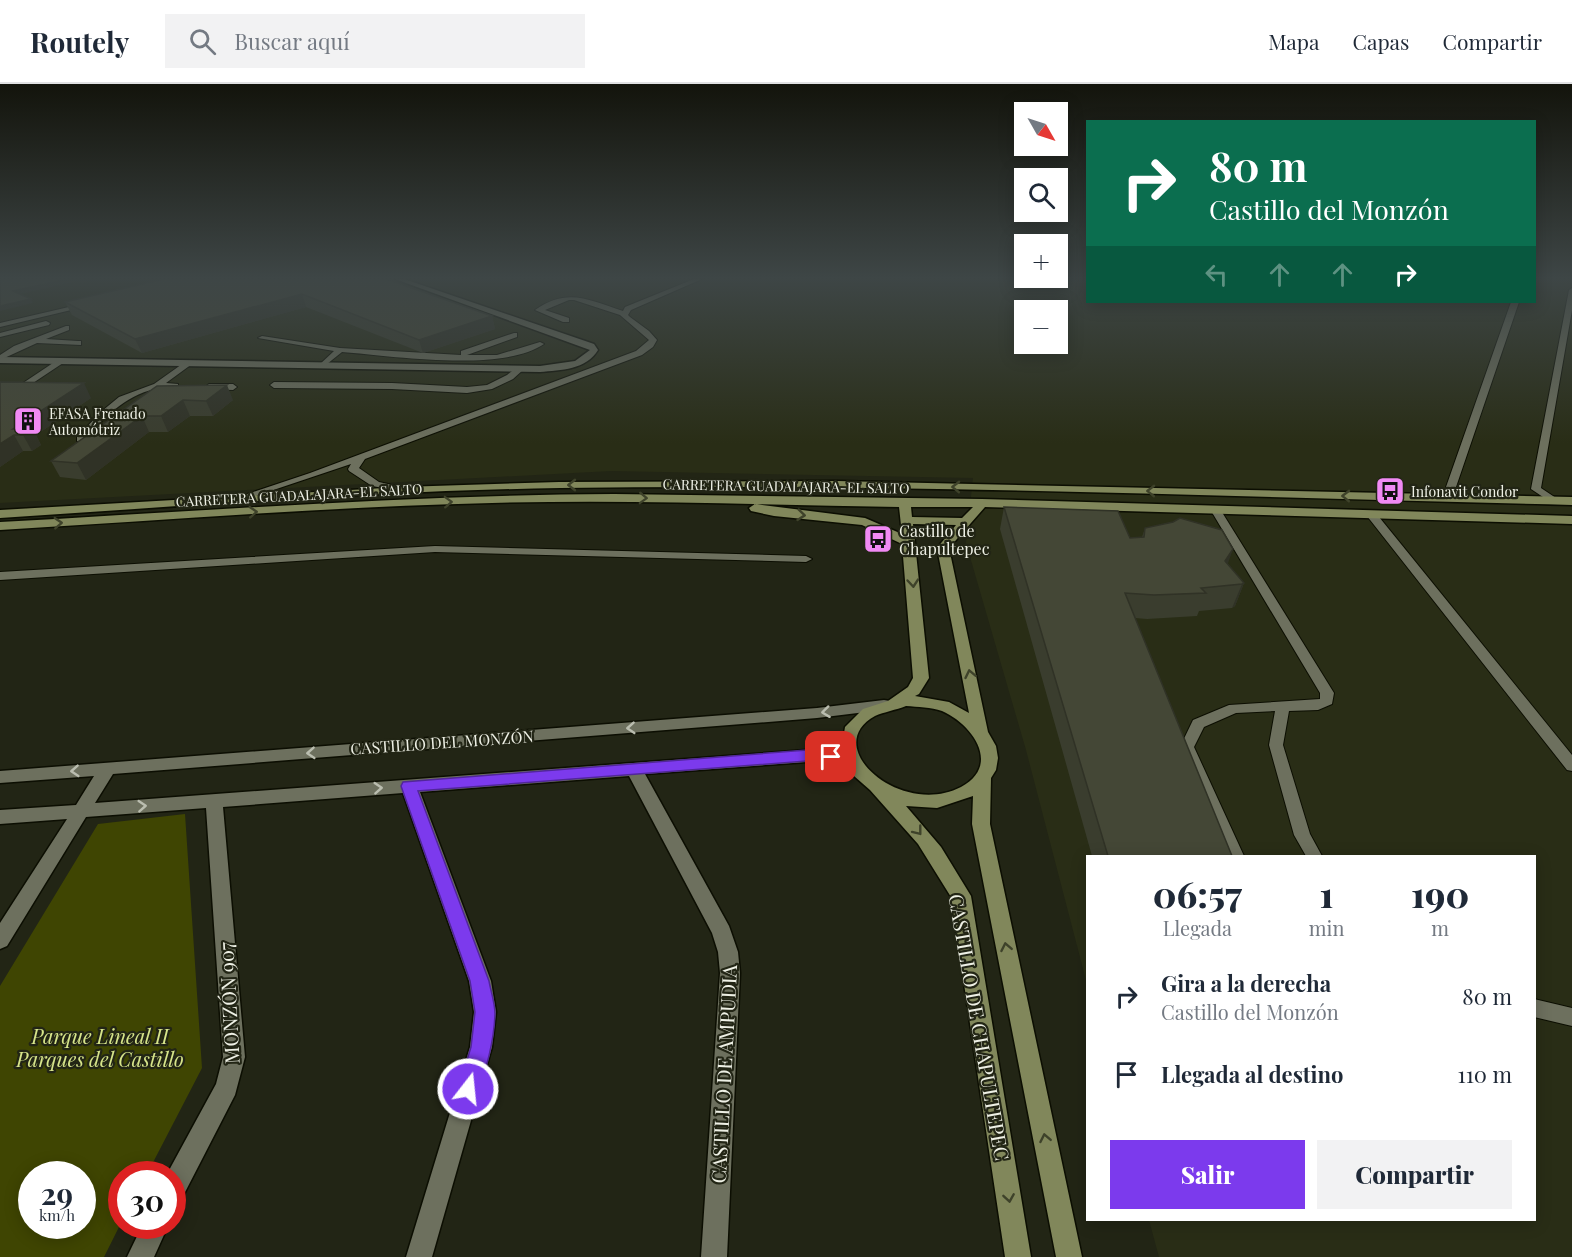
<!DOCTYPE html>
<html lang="es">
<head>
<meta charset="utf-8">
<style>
  body { margin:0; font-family:"Playfair Display",serif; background:#f2f2f3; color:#1f2937; height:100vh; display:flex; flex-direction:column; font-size:22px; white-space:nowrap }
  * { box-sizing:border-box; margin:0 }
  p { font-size:20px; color:#747a83 }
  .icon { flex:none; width:33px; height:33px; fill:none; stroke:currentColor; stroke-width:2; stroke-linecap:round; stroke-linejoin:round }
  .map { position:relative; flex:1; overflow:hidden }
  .sheet { position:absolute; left:1086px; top:771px; width:450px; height:366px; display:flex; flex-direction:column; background:#fff; border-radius:0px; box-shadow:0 3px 15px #0003 }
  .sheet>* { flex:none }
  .guide { position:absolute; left:1086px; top:36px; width:450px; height:183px; border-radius:0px; box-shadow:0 3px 15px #0003; background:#0b6e4f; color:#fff; overflow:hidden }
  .needle { width:39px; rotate:129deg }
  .tools { position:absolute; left:1014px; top:18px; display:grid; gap:12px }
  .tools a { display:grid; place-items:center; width:54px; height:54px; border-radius:0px; background:#fff; box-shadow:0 3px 15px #0003; font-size:30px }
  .speed { position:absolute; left:18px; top:1077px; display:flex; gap:12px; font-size:30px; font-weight:700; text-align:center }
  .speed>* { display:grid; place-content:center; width:78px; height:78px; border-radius:50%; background:#fff; box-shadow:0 3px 15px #0003; line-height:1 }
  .speed small { font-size:15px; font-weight:400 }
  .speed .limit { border:9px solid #d22; background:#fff; color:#111 }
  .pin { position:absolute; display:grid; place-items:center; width:51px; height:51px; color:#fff; margin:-26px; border-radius:12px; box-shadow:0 3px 9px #0006 }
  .me { position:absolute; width:66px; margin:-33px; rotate:16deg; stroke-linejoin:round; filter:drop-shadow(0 0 4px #0008) }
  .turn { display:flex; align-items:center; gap:21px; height:126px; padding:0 24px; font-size:27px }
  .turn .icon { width:78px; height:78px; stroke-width:2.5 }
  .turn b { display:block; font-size:42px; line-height:51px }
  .lanes { display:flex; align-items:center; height:57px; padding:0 24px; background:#0003; justify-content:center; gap:30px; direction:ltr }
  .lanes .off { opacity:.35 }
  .eta { display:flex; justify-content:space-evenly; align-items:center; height:102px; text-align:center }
  .eta b { font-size:36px; font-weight:800; line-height:42px }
  .cta { display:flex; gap:12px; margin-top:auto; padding:12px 24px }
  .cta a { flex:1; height:69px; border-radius:0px; background:#7c3aed; color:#fff; font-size:24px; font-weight:800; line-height:69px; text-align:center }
  .cta a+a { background:#f2f2f3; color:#1f2937 }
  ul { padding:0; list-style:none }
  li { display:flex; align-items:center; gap:18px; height:78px; padding:0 24px }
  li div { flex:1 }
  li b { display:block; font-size:22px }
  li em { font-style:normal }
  header { display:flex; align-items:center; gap:36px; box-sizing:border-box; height:84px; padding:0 30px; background:#fff; border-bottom:2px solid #e0e1e3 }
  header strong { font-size:28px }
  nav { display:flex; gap:33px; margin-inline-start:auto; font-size:21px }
  .search { width:420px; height:54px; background:#f2f2f3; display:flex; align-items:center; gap:15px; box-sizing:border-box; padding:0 21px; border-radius:0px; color:#747a83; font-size:22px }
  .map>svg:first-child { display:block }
  .built { fill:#292d16; fill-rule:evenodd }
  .green { fill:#3f4502; fill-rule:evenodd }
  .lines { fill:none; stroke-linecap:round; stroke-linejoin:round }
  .lane-casing { stroke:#0c0e02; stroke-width:2 }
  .street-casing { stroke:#0c0e02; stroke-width:3 }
  .secondary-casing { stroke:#0c0e02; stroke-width:3 }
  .lane { fill:#6d705e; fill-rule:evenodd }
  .street { fill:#6d705e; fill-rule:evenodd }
  .secondary { fill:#81875b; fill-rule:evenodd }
  .wall { fill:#3a3d2e }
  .shaded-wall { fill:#303226 }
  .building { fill:#444736; stroke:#303226; stroke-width:1.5 }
  .oneway { stroke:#3e422a }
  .oneway2 { stroke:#babdaf }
  .route { fill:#7c3aed; stroke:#51269a; stroke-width:1.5 }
  .labels { text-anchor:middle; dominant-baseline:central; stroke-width:4.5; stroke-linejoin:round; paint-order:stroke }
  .far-poi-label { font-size:14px; fill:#eef0e5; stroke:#222515; text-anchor:start }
  .far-street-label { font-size:14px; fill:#eef0e5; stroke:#222515 }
  .poi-label { font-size:16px; fill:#eef0e5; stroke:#222515; text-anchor:start }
  .street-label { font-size:16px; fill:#eef0e5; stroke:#222515 }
  .near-street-label { font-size:20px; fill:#eef0e5; stroke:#222515 }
  .near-park-label { font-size:20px; font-style:italic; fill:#d7e58a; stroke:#222515 }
</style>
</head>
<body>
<header>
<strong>Routely</strong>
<div class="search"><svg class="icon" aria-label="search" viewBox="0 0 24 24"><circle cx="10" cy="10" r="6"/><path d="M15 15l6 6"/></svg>Buscar aquí</div>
<nav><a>Mapa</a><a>Capas</a><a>Compartir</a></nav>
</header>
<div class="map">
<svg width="1572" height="1173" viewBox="0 0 1572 1173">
  <rect width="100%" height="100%" fill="#222515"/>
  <path class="built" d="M0,195H1087L1088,218H1534L1535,195H1572V1173H1159L1149,1136H1534V772H1088L1087,900L1026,666L966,459L973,394L611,387L0,419ZM1024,226H1058V260H1024Z"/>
  <path class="green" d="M185,730L202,984L147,1090H122L121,1139L104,1173H0V902L98,740ZM32,1090H82V1142H32Z"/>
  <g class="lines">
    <g class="lane-casing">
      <path id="lane" d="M694,195H702L631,226L628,231L630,233L649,247L657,256L653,263L642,271L365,375L359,384L379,398L406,404V408L372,402L349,387L348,385L351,380L235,419L231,420L226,417L310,389L636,267L649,256L620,231L574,216H569L545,226L569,234V238H563L535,226C568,203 589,216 623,227L625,223Z
        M1572,204V226L1541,404L1556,414L1557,416L1552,419L1531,405L1569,206Z
        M1511,218H1519L1456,403L1461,414L1456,417L1452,416L1446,403Z
        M86,219L88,220V222L0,243V239Z
        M46,237L50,239L49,241L0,253V249Z
        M66,242H69V246L46,255L78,257H81V261L37,259L0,276V271L14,262Z
        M514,249H517V253L467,271H497L540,258L544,260C502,289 393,272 342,268L322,284L318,282L334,267L258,254L262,252L340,264L461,271V267Z
        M59,275L66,277L27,303L20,301Z
        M185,278L192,280L166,299L178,300V304C170,305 162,304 155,305C124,312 103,335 83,357H77V353L102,327L119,313L154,300Z
        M517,283L524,285L513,295L492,305L467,309L392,305L274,304L270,301L274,298L392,299L467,303L487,301L507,291Z
        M209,300H233L237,303L233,306L206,305L205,303Z
        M1215,422L1220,425L1334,609L1332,620L1318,626L1289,627L1283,661L1310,750L1322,772H1306L1294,751L1269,661L1275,627L1236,629L1204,643L1194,663L1244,772H1228L1180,663L1193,636L1229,621L1320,615V609L1210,425Z
        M1371,427L1375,428L1572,671V687L1567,686L1367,432V428Z
        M435,462L806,472L812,475L806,478L435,468L0,496V488Z
        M1534,915L1572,924V942L1534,933Z"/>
    </g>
    <g class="street-casing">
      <path id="street" d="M395,195H404L594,260L598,266C586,286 561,286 540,288L0,279V273L540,282L575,277L590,266Z
        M884,616L890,617L892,621L890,625L817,634L113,690L95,719L807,666L831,667L859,676L861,680L859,684L853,686L830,679L807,678L645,690L729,842L738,868L740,889L727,1173H701L720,889L718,868L712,849L629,692L420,708L491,897L496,928L492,963L432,1173H406L470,963L474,928L469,897L403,709L223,723L245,973L235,1011L181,1116L172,1119V1090H167L216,1000L223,973L206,724L86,733L7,862L0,865V839L67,735L0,740V726L76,721L94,692L0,699V687L817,624Z
        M142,1142H168L154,1173H127Z"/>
    </g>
    <g class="secondary-casing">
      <path id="secondary" d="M837,397L1572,413V421C1235,413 898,399 560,404C373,407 187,422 0,434V426L402,403L559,398Z
        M614,410L982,415L1572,432V440L985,423L949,464L988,648L996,662L998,674L996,686L991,694L990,740L1082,1173H1056L972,740L973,712L937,724L906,722L941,763L971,812L1031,1173H1005L951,813L918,760L870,706L854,692L841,668L845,643L863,625L888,617L908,603L913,594L902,460L862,441L774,432L751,427L749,424L755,420L865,434L902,450L899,423C764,421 628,415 492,419C328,423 164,436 0,446V438C205,427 409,411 614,410ZM911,423H973L962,434L912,433ZM913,440L956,441L937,464L969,629L949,618L915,612L919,610L929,594ZM906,622C918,623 931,623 942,627C972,640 1002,681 961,703C901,734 819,663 875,632C884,628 896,626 906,622Z"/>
    </g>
    <use href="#lane" class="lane"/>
    <use href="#street" class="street"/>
    <use href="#secondary" class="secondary"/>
  </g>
  <path class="wall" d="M164,195L492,232L495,245L423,269L306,223L142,269L72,231L65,218Z
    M0,298L91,314L36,351L41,361L32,367H23L0,383Z
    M157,302L233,316L213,332H190L168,348H149L86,396L60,393L51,377Z
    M1004,423L1130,454L1142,453L1145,444L1228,480L1244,499L1235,522L1232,524L1199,527L1197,532L1147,535L1135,534L1232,772H1092L1000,445Z"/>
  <path class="shaded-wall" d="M68,195H76L77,197L16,211L13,207Z
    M79,195H102L81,199Z
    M302,210L306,223L142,269L135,255Z
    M31,215L33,219L0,227V222Z
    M492,232L495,245L423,269L419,256Z
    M84,299L91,314L36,351L41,361L32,367L23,351L13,345Z
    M227,301L233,316L213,332L206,317Z
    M183,316L190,332L168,348L161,332Z
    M142,332L149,348L86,396L77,379Z
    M14,351L23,367L0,383V360Z
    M1233,465L1225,488V477Z
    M1244,499L1235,522L1232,524L1242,500Z"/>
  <path class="building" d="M0,195H68L13,207L31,215L0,222Z
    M164,195H386L492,232L419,256L302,210L135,255L65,218Z
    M0,298L84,299L13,345H32L23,351H14L0,360Z
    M227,301L206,317L183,316L161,332H142L77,379L51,377L157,302Z
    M1004,423L1118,427L1130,454L1144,453L1145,444L1173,438L1180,434L1222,446L1233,465L1225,477L1244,499L1242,500L1201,504L1206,509L1154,511L1125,509L1232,772H1108Z"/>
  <defs><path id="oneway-chevron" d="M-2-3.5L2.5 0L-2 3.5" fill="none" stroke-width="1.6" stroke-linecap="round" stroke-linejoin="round" transform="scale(1.5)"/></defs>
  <g class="oneway">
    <use href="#oneway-chevron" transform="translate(572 401) rotate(-180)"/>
    <use href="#oneway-chevron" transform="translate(956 403) rotate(-179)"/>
    <use href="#oneway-chevron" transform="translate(1151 407) rotate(-179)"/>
    <use href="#oneway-chevron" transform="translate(1346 412) rotate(-179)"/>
    <use href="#oneway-chevron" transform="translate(643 414) rotate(2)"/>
    <use href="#oneway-chevron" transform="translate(448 418) rotate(-2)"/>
    <use href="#oneway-chevron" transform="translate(253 428) rotate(-3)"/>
    <use href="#oneway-chevron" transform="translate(801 431) rotate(6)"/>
    <use href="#oneway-chevron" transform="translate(58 439) rotate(-3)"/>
    <use href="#oneway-chevron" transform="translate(913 499) rotate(85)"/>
    <use href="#oneway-chevron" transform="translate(970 590) rotate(-102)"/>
    <use href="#oneway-chevron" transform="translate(918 747) rotate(52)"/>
    <use href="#oneway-chevron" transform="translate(1006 863) rotate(-101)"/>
    <use href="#oneway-chevron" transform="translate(1045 1054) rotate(-101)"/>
    <use href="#oneway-chevron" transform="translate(1009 1114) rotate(81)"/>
  </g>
  <g class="oneway2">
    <use href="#oneway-chevron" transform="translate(826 628) rotate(173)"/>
    <use href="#oneway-chevron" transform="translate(631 644) rotate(176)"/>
    <use href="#oneway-chevron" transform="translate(311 669) rotate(176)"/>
    <use href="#oneway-chevron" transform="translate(75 687) rotate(176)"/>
    <use href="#oneway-chevron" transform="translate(378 704) rotate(-4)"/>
    <use href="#oneway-chevron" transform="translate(142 722) rotate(-4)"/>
  </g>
  <linearGradient id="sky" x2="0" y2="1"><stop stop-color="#13140c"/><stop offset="0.54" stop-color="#3e4646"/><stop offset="1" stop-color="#3e4646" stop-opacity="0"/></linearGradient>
  <rect width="1572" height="359" fill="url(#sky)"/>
  <path class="route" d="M807,666L836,669L839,673L836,677H807L418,707L489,897C491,908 495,919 495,930C494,957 486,987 476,1013L468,1016L461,1013L458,1005L471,963L475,928L470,897L401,702L403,698Z"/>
  <defs>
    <g id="building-square" transform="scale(1.5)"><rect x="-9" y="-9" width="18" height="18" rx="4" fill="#f18af4" stroke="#222515"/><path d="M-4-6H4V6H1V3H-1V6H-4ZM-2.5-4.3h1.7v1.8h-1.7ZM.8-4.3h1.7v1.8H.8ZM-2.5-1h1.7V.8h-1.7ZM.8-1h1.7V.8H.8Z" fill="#111"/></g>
    <g id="bus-square" transform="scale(1.5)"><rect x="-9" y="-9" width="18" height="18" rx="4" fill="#f18af4" stroke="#222515"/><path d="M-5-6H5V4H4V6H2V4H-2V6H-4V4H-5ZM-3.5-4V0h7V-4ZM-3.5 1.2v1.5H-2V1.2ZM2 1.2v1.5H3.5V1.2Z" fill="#111"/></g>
  </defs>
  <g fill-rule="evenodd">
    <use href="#building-square" x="28" y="337"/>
    <use href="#bus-square" x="1390" y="407"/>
    <use href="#bus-square" x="878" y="455"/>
  </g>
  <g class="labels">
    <g class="far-poi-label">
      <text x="49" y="329">EFASA Frenado<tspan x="49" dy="16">Automótriz</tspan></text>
      <text x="1411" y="407">Infonavit Condor</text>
    </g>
    <g class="far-street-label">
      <text transform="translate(786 402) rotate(1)">CARRETERA GUADALAJARA-EL SALTO</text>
      <text transform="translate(299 411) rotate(-3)">CARRETERA GUADALAJARA-EL SALTO</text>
    </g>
    <g class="poi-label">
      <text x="899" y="446">Castillo de<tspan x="899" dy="18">Chapultepec</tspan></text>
    </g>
    <g class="street-label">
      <text transform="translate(442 658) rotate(-4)">CASTILLO DEL MONZÓN</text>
    </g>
    <g class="near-street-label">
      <text transform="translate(228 919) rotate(-93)">MONZÓN 907</text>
      <text transform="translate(980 943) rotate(80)">CASTILLO DE CHAPULTEPEC</text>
      <text transform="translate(723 990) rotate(-87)">CASTILLO DE AMPUDIA</text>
    </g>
    <g class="near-park-label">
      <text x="100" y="951">Parque Lineal II<tspan x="100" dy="23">Parques del Castillo</tspan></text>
    </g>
  </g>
</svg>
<div class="tools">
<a><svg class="needle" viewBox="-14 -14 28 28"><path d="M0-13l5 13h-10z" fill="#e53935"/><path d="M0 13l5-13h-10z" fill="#747a83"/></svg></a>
<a><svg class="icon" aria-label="search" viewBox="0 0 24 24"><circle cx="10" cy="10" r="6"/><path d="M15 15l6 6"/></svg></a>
<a>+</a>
<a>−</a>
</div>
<div class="speed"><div>29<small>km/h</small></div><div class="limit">30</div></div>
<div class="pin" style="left:831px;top:673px;background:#d93025"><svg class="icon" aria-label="arrive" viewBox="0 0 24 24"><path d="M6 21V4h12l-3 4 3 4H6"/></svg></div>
<svg class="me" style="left:468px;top:1005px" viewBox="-20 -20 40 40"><circle r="17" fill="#7c3aed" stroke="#fff" stroke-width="3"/><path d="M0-11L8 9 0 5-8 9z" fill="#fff"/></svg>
<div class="guide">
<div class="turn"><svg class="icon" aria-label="right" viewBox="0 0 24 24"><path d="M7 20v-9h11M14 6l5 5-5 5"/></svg><div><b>80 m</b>Castillo del Monzón</div></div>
<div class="lanes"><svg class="icon off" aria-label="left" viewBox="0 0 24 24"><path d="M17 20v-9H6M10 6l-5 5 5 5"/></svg><svg class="icon off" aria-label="ahead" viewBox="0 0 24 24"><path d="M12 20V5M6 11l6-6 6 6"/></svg><svg class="icon off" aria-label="ahead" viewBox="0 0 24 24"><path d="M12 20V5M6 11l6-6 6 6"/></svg><svg class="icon" aria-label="right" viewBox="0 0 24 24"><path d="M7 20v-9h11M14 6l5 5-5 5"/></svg></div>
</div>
<section class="sheet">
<div class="eta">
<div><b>06:57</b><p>Llegada</p></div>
<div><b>1</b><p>min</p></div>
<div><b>190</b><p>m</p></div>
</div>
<ul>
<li><svg class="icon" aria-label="right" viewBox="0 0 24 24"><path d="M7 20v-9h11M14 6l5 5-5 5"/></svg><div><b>Gira a la derecha</b><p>Castillo del Monzón</p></div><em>80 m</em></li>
<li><svg class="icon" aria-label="arrive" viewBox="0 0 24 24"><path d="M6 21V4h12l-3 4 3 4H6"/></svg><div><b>Llegada al destino</b></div><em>110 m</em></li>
</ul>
<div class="cta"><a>Salir</a><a>Compartir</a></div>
</section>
</div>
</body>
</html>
